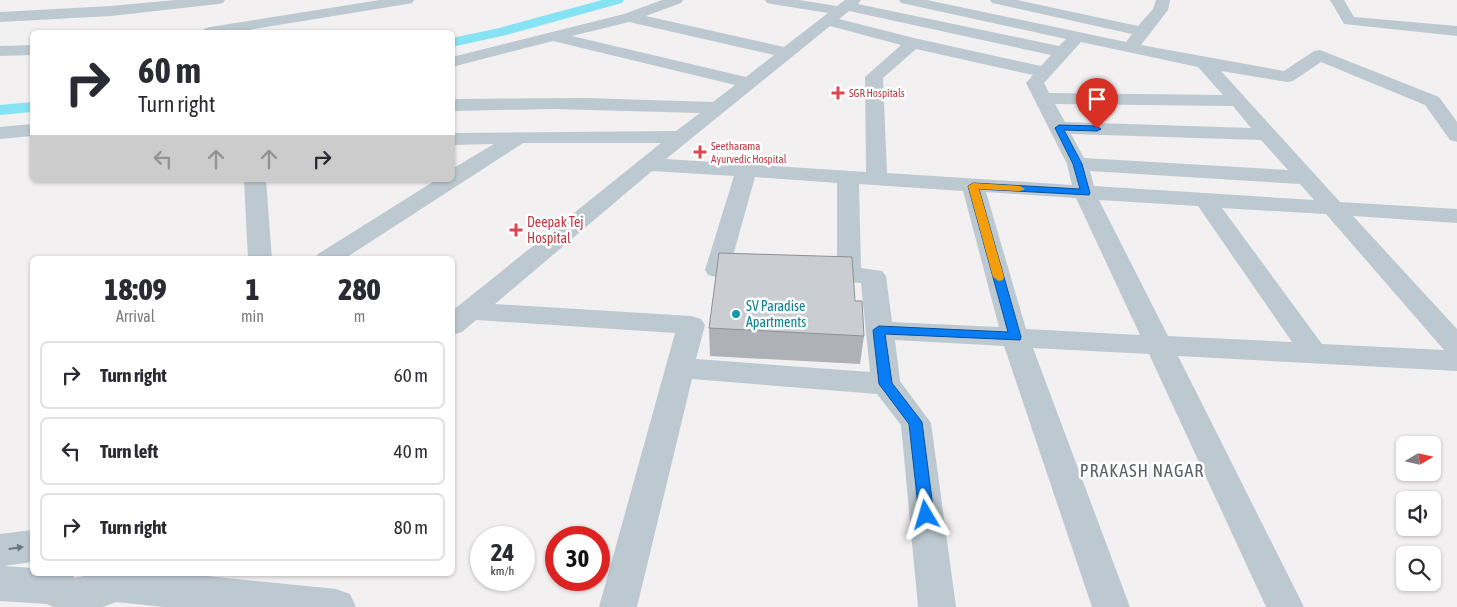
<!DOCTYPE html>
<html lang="en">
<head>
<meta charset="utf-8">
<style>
  body { margin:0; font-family:"Asap Condensed",sans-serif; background:#f2f2f3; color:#2b2b33; height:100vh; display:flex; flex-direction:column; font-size:19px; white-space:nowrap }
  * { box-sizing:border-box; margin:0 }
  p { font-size:16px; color:#7c7c81 }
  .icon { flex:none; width:28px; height:28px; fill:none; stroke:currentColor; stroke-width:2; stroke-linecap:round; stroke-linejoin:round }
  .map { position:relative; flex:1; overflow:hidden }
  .drawer { position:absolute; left:30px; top:256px; width:425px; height:320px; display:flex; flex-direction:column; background:#fff; border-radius:8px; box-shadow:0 1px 4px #0004 }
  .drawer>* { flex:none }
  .hud { position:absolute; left:30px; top:30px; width:425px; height:152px; border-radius:8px; box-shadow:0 1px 4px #0004; background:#fff; color:#2b2b33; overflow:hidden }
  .needle { width:32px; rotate:81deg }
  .fabs { position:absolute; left:1396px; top:436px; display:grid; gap:10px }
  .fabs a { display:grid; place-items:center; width:45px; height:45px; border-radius:8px; background:#fff; box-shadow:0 1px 4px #0004; font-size:25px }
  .speed { position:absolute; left:470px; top:526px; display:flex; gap:10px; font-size:25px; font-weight:700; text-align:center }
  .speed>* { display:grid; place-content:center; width:65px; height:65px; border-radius:50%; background:#fff; box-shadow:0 1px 4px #0004; line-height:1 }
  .speed small { font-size:12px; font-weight:400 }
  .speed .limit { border:8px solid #d22; background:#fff; color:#111 }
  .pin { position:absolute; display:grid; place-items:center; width:42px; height:42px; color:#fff; margin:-51px -21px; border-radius:50% 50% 50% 0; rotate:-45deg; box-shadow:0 0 5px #0007 }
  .pin .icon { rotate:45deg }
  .me { position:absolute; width:55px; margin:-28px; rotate:353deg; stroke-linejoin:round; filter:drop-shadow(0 0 4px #0008) }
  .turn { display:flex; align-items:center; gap:18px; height:105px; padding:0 25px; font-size:22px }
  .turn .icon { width:65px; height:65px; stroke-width:2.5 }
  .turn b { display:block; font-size:35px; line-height:42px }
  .lanes { display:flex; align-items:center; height:48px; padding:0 25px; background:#0003; justify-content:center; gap:25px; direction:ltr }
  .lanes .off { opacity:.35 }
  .eta { display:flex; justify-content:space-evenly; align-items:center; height:85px; text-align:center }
  .eta b { font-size:30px; font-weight:800; line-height:35px }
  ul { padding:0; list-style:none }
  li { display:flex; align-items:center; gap:15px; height:68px; margin:0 10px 8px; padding:0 15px; border:2px solid #e1e1e2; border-radius:8px }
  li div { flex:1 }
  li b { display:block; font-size:19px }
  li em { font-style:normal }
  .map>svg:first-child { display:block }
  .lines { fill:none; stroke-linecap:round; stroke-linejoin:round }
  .canal { fill:#86e3f4; fill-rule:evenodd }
  .minor { fill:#bdc9d1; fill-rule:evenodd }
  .tertiary { fill:#bdc9d1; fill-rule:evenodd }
  .wall { fill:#aeb1b5 }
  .building { fill:#caced3; stroke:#8d9094 }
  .oneway { fill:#6a7882 }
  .route { fill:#097df4; stroke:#06519f }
  .slow { fill:#f59e0b }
  .health-dot { fill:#e0444e; stroke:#fff; stroke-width:2 }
  .culture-dot { fill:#0f9aa8; stroke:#fff; stroke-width:2 }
  .labels { text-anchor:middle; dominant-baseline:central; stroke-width:5; stroke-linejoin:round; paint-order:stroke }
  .far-health-label { font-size:11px; fill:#be3a42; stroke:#fff; text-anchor:start }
  .health-label { font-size:14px; fill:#be3a42; stroke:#fff; text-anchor:start }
  .culture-label { font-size:14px; fill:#0d838f; stroke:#fff; text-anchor:start }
  .near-neighbourhood-label { font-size:18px; letter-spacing:1px; fill:#5c6166; stroke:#fff }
</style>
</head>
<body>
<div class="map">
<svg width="1457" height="607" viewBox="0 0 1457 607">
  <rect width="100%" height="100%" fill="#f3f0f1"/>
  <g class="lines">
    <path class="canal" d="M602,0H624L622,3L506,35L452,47V38L499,28Z
      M32,102V112L0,115V105Z"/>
    <path class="minor" d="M175,0H225L223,3L218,4L111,16L0,22V12L111,6Z
      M380,0H414L412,3L407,4L236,32H202L204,29L210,27Z
      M662,0H683L681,3L646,16L784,47L828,13L772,4L767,3L765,0H799L837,6L845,0H861L858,4L1059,46L1066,39L906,4L901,3L899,0H927L1126,42L1132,34L997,4L992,3L990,0H1017L1138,26L1153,9L1156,0H1170L1168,10L1141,45L1284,71L1314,51L1320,50L1439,97L1457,122V142L1450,140L1425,105L1321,62L1293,81L1287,82L1221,71L1340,202L1457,209V223L1353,216L1457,329V371L1178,356L1304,607H1266L1149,354L1033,348L1130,607H1092L1004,346L895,340L900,381L931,423L956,607H918L901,425L877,394L692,379L637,607H599L675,333L476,320L462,332L452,335V311L661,143H523L344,259H315L318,254L436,180H452V169L494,144L452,145V133L676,131L700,113L553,109L452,111V99L586,98L713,102L735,85L553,41L452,67V57L624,14ZM849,11L1051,55L1041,66L914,38L839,19ZM629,22L774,55L746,77L572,36ZM830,26L901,45L865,77L866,172L666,159ZM1081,42L1198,67L1223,95L1049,93L1044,83ZM916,49L1033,75L1026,83L1067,164L1072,185L887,173L883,78ZM1055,104L1233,106L1251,128L1065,122ZM1071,134L1261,140L1288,170L1084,158ZM652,171L734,176L705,270L708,275C720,278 731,279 743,276L747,271L743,266L731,263L755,177L837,183V266L818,265L809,268L805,273L809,278L861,283L870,372L696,359L705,325L701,319L691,316L495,304ZM1090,171L1300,184L1314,200L1094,186ZM859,184L963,191L999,327L892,322L886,276L882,271L861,268ZM986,192L1076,198L1140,335L1026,329ZM1099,200L1198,206L1292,342L1168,336ZM1222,208L1326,214L1444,350L1322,344Z
      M1330,0H1344L1354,17L1457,26V36L1344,24Z
      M32,45V55L0,56V46Z
      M32,124V136L0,139V127Z
      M244,180H266L272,259H248Z"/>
    <path class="tertiary" d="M32,530V562L4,566L32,568V574H74V578L94,574H186L336,589L350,594L356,607H164L116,602L103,607H53L47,604L0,601V534Z"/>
  </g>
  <path class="wall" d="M855,301L864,336L860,364L710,356L709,328Z"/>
  <path class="building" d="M719,253L852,257L855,301H862L864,336L709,328Z"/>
  <defs><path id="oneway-solid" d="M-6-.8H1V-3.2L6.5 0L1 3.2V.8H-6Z" transform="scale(1.25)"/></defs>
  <use class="oneway" href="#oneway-solid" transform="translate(16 548) rotate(-8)"/>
  <path class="route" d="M1059,125L1097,126L1101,129L1097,131L1064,130L1082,164L1090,193L1089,195L979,189L1021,337L1020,340L885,334L892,383L922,422L934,515L932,519L926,521L921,519L919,515L909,424L879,384L873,330L879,326L1008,332L968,186L973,183L1080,189L1073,164L1055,128Z"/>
  <path class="slow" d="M973,183L1020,186L1025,189L1020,191L979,189L1004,277L1003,280L999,281L993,277L968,186Z"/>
  <g class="health-dot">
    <path d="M835.5 85.5h5v5h5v5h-5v5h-5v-5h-5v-5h5z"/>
    <path d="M697.5 144.5h5v5h5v5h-5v5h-5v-5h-5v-5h5z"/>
    <path d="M513.5 222.5h5v5h5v5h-5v5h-5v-5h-5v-5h5z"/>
  </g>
  <circle class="culture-dot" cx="736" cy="314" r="5"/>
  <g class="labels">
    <g class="far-health-label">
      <text x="849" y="93">SGR Hospitals</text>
      <text x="711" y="146">Seetharama<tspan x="711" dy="13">Ayurvedic Hospital</tspan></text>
    </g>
    <g class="health-label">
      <text x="527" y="222">Deepak Tej<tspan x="527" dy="16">Hospital</tspan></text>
    </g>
    <g class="culture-label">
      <text x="746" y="306">SV Paradise<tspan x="746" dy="16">Apartments</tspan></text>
    </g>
    <g class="near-neighbourhood-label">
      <text x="1142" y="470">PRAKASH NAGAR</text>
    </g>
  </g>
</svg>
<div class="fabs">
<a><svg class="needle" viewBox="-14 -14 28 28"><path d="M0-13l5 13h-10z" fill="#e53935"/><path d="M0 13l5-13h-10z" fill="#7c7c81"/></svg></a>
<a><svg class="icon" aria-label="sound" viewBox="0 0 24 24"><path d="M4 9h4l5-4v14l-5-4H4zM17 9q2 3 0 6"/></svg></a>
<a><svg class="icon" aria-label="search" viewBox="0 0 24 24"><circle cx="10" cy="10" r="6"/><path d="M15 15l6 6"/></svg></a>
</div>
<div class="speed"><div>24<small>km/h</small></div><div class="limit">30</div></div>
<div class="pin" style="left:1097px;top:129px;background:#d93025"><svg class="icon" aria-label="arrive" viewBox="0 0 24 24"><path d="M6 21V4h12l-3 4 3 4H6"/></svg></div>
<svg class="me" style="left:926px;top:515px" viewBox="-20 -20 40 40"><path d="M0-17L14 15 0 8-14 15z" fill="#097df4" stroke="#fff" stroke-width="4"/></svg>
<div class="hud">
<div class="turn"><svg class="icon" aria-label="right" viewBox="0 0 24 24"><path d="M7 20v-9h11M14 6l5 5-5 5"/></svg><div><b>60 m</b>Turn right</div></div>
<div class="lanes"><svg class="icon off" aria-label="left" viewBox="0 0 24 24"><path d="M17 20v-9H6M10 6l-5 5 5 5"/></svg><svg class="icon off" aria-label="ahead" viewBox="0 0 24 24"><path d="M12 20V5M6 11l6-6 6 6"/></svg><svg class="icon off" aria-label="ahead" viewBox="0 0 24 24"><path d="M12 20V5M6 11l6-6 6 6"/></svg><svg class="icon" aria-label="right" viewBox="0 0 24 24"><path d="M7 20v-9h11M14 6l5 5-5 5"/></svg></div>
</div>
<section class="drawer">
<div class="eta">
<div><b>18:09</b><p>Arrival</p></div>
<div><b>1</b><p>min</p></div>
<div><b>280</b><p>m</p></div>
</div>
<ul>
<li><svg class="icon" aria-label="right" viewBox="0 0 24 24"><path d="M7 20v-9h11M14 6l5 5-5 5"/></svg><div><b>Turn right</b></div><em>60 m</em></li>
<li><svg class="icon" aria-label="left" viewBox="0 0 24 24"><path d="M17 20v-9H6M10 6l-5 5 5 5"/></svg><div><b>Turn left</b></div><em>40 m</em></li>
<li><svg class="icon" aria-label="right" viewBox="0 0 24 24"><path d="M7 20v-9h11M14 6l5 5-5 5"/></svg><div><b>Turn right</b></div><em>80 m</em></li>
</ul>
</section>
</div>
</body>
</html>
